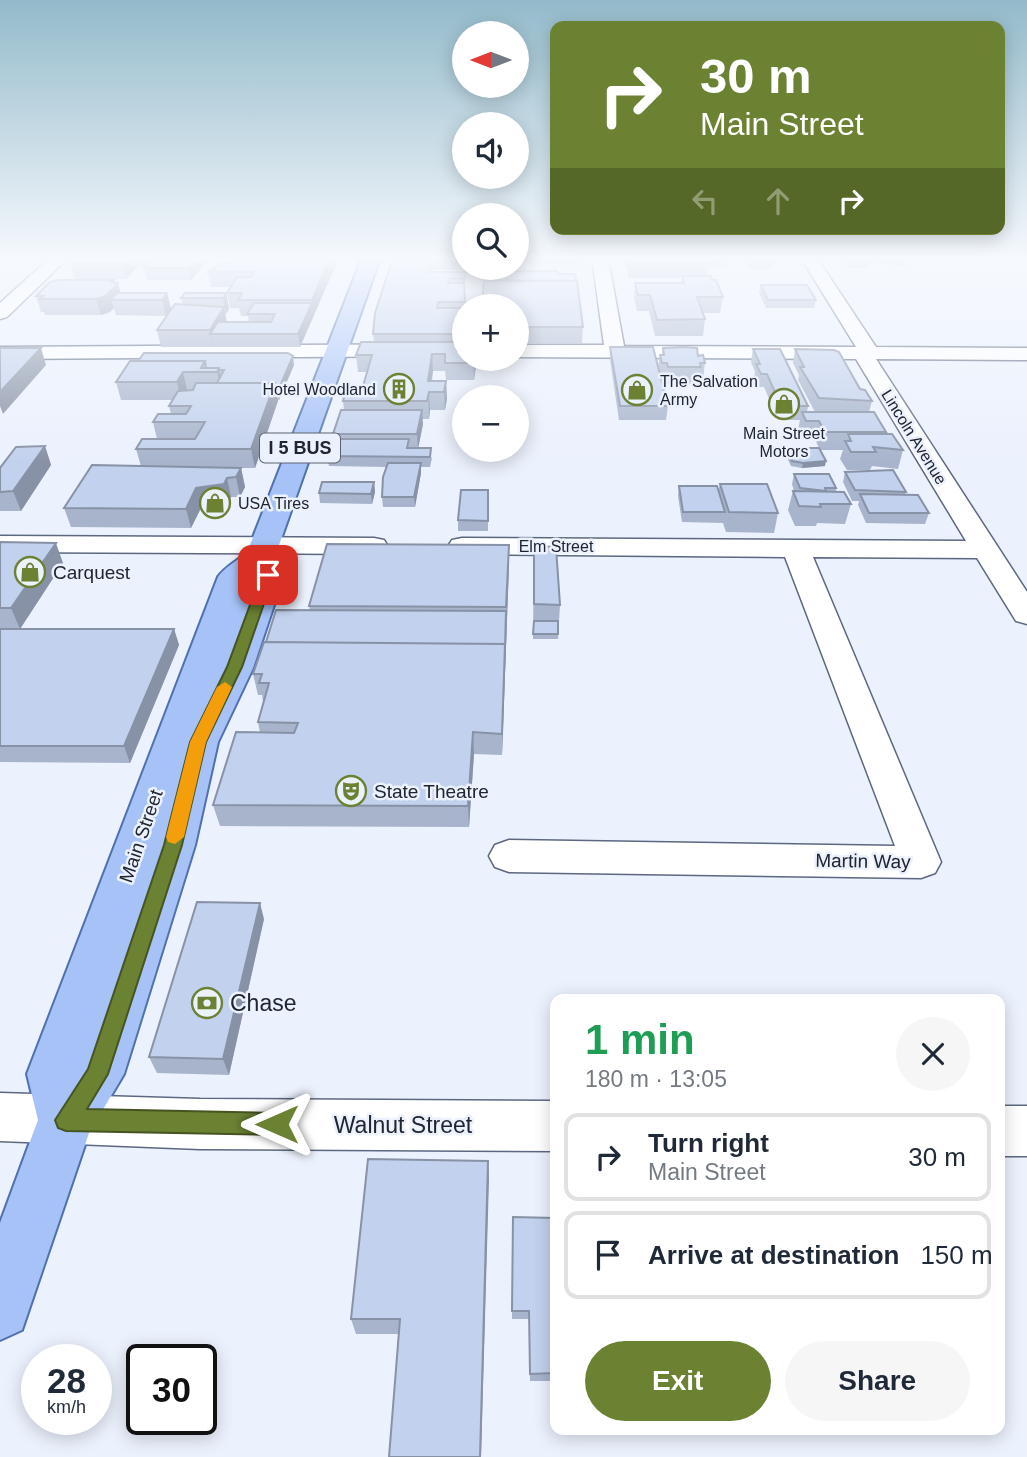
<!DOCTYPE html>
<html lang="en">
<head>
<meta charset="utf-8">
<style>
  body { margin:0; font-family:Helvetica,sans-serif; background:#f6f6f7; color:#1f2937; height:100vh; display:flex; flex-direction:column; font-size:26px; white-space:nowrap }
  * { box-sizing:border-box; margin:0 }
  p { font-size:23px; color:#747a83 }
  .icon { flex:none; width:38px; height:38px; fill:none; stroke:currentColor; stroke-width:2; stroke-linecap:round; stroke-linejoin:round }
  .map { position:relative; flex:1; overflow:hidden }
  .details { position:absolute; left:550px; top:994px; width:455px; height:441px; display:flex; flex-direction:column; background:#fff; border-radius:14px; box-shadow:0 4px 18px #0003 }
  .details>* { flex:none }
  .top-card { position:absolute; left:550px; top:21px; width:455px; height:214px; border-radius:14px; box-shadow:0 4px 18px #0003; background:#6b8233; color:#fff; overflow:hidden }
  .needle { width:46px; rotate:270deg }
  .fabs { position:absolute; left:452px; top:21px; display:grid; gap:14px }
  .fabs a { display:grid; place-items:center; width:77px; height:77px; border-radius:50%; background:#fff; box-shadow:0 4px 18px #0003; font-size:35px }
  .speed { position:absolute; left:21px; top:1344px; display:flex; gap:14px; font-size:35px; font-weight:700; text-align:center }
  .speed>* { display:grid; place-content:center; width:91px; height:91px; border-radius:50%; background:#fff; box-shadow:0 4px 18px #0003; line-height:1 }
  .speed small { font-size:18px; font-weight:400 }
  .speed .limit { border:4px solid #111; border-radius:10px; background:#fff; color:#111 }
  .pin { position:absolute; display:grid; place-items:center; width:60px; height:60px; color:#fff; margin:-30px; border-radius:14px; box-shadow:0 4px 10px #0006 }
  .me { position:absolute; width:77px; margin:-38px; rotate:270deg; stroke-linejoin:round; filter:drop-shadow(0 0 5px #0008) }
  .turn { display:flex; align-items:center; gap:24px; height:147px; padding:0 35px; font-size:32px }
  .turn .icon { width:91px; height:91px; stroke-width:2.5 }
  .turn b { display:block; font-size:49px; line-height:60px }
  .lanes { display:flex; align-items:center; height:66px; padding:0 35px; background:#0003; justify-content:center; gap:35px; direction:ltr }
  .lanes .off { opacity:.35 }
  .round { display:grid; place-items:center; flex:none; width:74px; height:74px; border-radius:37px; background:#f6f6f7 }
  .head { display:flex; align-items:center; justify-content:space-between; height:119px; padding:0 35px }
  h1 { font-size:42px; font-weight:600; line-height:52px; color:#1e9e55 }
  .primary-button { display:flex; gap:14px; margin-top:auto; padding:14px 35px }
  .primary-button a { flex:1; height:80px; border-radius:42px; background:#6b8233; color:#fff; font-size:28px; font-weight:600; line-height:80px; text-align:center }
  .primary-button a+a { background:#f6f6f7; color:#1f2937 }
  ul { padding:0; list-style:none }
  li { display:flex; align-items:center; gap:21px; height:88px; margin:0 14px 10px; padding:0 21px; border:4px solid #e0e1e3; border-radius:14px }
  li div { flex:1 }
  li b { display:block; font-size:26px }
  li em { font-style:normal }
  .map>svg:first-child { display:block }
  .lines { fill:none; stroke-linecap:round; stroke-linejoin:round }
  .minor-casing { stroke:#5b6880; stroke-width:3 }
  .major-casing { stroke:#5071ad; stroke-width:4 }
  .minor { fill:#fff; fill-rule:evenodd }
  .major { fill:#a6c2f7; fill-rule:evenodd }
  .wall { fill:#a7b4cc }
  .shaded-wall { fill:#8892a6 }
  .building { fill:#c2d1ed; stroke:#8892a6; stroke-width:2 }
  .route { fill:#6b8233; stroke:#465421; stroke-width:2 }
  .slow { fill:#f59e0b }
  .labels { text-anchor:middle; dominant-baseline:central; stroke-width:5; stroke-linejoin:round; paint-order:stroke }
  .far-poi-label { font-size:16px; fill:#202630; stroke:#ebf1fd; text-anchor:start }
  .far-street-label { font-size:16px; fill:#202630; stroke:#ebf1fd }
  .shield { fill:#ebf1fd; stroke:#5d636e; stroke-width:2 }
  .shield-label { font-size:18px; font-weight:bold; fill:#202630 }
  .poi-label { font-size:19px; fill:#202630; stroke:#ebf1fd; text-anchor:start }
  .street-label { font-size:19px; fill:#202630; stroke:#ebf1fd }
  .near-poi-label { font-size:23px; fill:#202630; stroke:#ebf1fd; text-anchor:start }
  .near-street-label { font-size:23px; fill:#202630; stroke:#ebf1fd }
</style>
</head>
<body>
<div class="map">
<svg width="1027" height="1457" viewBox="0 0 1027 1457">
  <rect width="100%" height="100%" fill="#ebf1fd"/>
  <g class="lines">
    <g class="minor-casing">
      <path id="minor" d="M50,258H68L7,317L0,319V303Z
        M592,258H608L624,346L856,347L801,258H817L876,347L1027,348V360L876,359L1027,592V624L1016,621L977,558L813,557L941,862L935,873L921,878L509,872L495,867L489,856L495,845L509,840L895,846L785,557L462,554L452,552L448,546L452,540L462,538L966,541L856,359L516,357V345H604Z
        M464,344V356L0,359V347Z
        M0,536L374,538L384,540L388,546L384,552L374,554L0,552Z
        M0,1093L200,1099L555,1101V1151L200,1149L0,1141Z
        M999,1106H1027V1156H999Z"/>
    </g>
    <g class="major-casing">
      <path id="major" d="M362,258H380L273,562L284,575L253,668L218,742L195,845L124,1074L89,1133L22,1330L0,1340V1223L38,1120L27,1074L218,577C228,563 242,561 250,545Z"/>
    </g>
    <use href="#minor" class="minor"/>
    <use href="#major" class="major"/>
  </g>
  <path class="wall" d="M77,258H210L191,280H147L144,267H137L126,279H75L71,264Z
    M231,258H339L300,347H161L157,330L183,305L181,298L226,293L229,309L226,314H225L227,322H249L248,316H241L239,308H230L227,293L230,287H211L208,272L229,263Z
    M393,258H461V266L460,270H432V272H466V280L464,287L465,306H464V359H477L474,380H446L445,371H433L432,381H446L447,399L445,410H430L429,419H422L423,424L418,448L432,458L430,467H421V473L415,507H383L382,497L386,467L329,466L327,456L334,439L333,434L344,410L343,401L363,386L367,372H358L356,355L374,342L373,334Z
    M516,258H527V262H516Z
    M528,258H580V265L528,264Z
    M624,258H727L726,267H708L707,276L712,280L723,297L720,313H702L705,319L703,336H655L649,311H637L634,298L635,283H681L682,278H629Z
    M744,258H785L784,262H774L772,269H750Z
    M830,258H907L905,266L870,263L869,268H849L845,262H832Z
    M558,274L576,281L583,327L582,343H516V306L506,281Z
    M114,280L121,293H167L171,309L166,316L116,315L114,308L110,312L101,315H45L44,312H41L36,296Z
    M761,285L816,300L814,308H766L759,293Z
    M610,347L658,368L660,355H662L663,348L698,356L705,363L703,380H700L699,384H667L665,380H662L668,406L666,420H619L610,360Z
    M753,349L808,406L807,412H815L798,380L799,375L793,363L795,349L860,389L872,401L869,412L886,432V434L903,450L898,469L872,466L870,470H847L840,459L843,450H821L825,466L802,468L791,466L785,453L786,448H819L815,439H802L798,430L800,420H778L764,387H758L754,377L755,372L751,362Z
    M130,361L294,365L279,400H278L255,468H241L245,487L240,497H231L228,503L201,508L191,528L71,527L64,508L141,466L136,449L157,439L153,422L171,414L169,406L173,400H121L116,382Z
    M45,446L51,465L21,511H0V468Z
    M845,472L906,492L905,495L929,513L925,524L866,523L858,505L859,501H852L843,482Z
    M794,474L836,488V491L851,504L845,524L817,523L816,526H795L788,510L793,491H794L792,484Z
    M374,482L375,492L372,504L320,503L319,493Z
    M720,484L778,513L774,533L726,532L723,523L682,522L678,496L679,486L718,492Z
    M488,490V531H458V520Z
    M0,542L63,563L20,629H174L179,645L130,763L0,762Z
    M534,546L560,605L558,639H533Z
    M509,565L502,755L474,754L469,827L220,826L213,805L260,733L258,722L263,702L262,695H258L253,674L266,642L310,610L309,606Z
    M264,919L229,1075L157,1073L149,1057Z
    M488,1161L489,1179L399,1334H356L351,1319Z
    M513,1217L555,1218V1381H530L529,1319H512Z"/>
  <path class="shaded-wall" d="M128,258H135L137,267L126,279L122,264Z
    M198,258H210L191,280L189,268Z
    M330,258H339L300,347L298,334L312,303V300Z
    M114,280L115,286L118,283L122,298L111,300L114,308L110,312L101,315L96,299Z
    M167,293L171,309L166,316L162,300Z
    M226,293L229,309L226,314L223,298Z
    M224,307L227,324L210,334L213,347L210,330Z
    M41,348L46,365L3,414L0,406V392Z
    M432,354L433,371L429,395L430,410L429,419L428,381Z
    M293,356L294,365L279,400L278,391Z
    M474,359H477L474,380L473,363Z
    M219,368L223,386L221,389L217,372Z
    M183,372L187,389L181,400L177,382Z
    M446,381L447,399L445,410L444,392Z
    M275,383L278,401L255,468L251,449Z
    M422,410L423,424L418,449L417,434Z
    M45,446L51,465L21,511L13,491Z
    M826,461L825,466L802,468L803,463Z
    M421,463V473L415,507L414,497Z
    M241,468L245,487L240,497L236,477Z
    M227,478L231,497L228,503L201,508L191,528L186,509L196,488Z
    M374,482L375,492L372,504L371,494Z
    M56,543L63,563L20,629L11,608Z
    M509,545V565L502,755V734Z
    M174,629L179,645L130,763L124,746Z
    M473,732L474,754L469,827L468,806Z
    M260,903L264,919L229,1075L223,1059Z
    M488,1161L489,1179L481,1457H480Z"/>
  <path class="building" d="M77,258H128L122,264H71Z
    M153,258H198L189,268H144Z
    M231,258H330L312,300H238L242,293H227L237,277H251L254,272H208L221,263H229Z
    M393,258H461L460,262H432L429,272H466L465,279L450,278L448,283H464L465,302H438L437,308H464V334H373L375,313Z
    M629,258H706L709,263H630Z
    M750,258H773L774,261H751Z
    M850,258H869L871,260H851Z
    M507,271H557L558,274H575L576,281H506Z
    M682,276H711L712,280H716L723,297H697L705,319L657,320L650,295H638L635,283H684Z
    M60,280H114L111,282L118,283L106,296L96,299H40L43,296H36L50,282Z
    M484,280L577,281L583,327H516V306H482Z
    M761,285H807L816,300H768Z
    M117,293H167L162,300H111Z
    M185,293H226L223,298H181Z
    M254,303H312L298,334H210L218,322H271L275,314H247Z
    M175,304L224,307L210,330H157Z
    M361,342H464V359H474L473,363H445V354H432L428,381H446L444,392H429L427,401H343L347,386H363L372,355H356Z
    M610,347H653L668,406H620Z
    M685,347L697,348L698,356L703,355L705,363H700L701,367H668L667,363H662L660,355H664L663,348Z
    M0,348H41L0,392Z
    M753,349H780L808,406H781L767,374H761L756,364H760Z
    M795,349L834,350L839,352L860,389L865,390L872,401L819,398L800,367H804Z
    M144,353H288L293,356L278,391H276L275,383H217L224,370H219V368H206L205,361H138Z
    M130,361H205L201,368H219L217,372H183L177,382H116Z
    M196,383H275L251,449H136L142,439H195L205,422H153L158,414H186L191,406H169L178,391L193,390Z
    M341,410H422L417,434H333Z
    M802,412H874L886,432H825L819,421H806Z
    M848,434H892L903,450L873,447L876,452H851L845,441H851Z
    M334,439H409L407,448H431L430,457L327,456Z
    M45,446L13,491L0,492V468L16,447Z
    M786,448H819L826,461L803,463L792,461Z
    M388,463H421L414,497H382L383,477Z
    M92,465L241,468L236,477L227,478L224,484L196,488L186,509L64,508Z
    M893,470L906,492L855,490L845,472Z
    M794,474H829L836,488H825L826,491L800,488Z
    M322,482H374L371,494L319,493Z
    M720,484H767L778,513L729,512Z
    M679,486H717L725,512H683Z
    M461,490H488V521L458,520Z
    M793,491L844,492L851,504H820L821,507L799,506Z
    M860,494L918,495L929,513H869Z
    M0,542L56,543L11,608H0Z
    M327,544L509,545L506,607L309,606Z
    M534,546L556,547L560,605L534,604Z
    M276,610L506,611L505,649V644L266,642Z
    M534,621H558V634H533Z
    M0,629H174L124,746H0Z
    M264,642L505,644L502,734L473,732L468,806L213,805L236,732L294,733L298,723L258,722L269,683H259L262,674H253Z
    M197,902L260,903L223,1059L149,1057Z
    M368,1159L488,1161L480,1457H389L400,1319H351Z
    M513,1217L555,1218V1373L530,1374L529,1311H512Z"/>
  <linearGradient id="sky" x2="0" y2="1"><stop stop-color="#93baca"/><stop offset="0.56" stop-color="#f6f9fe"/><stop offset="1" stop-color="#f6f9fe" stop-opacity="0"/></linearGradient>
  <rect width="1027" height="462" fill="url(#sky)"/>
  <path class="route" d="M268,571L274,575L242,667L206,742L182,845L108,1074L87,1109L277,1113L285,1116L288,1124L285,1132L277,1135L66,1131L58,1128L55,1120L88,1069L164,845L190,742L227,667L261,575Z"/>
  <path class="slow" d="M225,682L232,687L206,742L184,837L175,844L168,842L166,837L190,742L217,687Z"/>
  <defs>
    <g id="building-ring" transform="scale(1.575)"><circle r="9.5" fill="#ebf1fd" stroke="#6b8233" stroke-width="1.5"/><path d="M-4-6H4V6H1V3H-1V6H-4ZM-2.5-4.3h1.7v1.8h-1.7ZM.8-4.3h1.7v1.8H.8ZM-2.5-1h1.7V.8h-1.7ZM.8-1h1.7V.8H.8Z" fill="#6b8233"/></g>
    <g id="shop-ring" transform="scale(1.575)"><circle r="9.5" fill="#ebf1fd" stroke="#6b8233" stroke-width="1.5"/><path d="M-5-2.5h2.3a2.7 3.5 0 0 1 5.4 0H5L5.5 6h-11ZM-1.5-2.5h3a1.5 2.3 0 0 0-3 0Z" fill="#6b8233"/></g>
    <g id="theatre-ring" transform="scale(1.575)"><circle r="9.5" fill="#ebf1fd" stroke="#6b8233" stroke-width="1.5"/><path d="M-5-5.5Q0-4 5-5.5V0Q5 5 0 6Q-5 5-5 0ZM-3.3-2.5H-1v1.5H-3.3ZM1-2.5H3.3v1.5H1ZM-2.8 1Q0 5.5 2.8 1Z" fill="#6b8233"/></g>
    <g id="bank-ring" transform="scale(1.575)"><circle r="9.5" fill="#ebf1fd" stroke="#6b8233" stroke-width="1.5"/><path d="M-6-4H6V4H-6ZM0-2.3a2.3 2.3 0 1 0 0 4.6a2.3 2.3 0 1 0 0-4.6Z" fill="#6b8233"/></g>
  </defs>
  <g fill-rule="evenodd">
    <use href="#building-ring" x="399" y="389"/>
    <use href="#shop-ring" x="637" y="390"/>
    <use href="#shop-ring" x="784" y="404"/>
    <use href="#shop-ring" x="215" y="503"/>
    <use href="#shop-ring" x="30" y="572"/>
    <use href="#theatre-ring" x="351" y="791"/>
    <use href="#bank-ring" x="207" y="1003"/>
  </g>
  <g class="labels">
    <g class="far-poi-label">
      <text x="660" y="381">The Salvation<tspan x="660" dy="18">Army</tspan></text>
      <text x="376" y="389" text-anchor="end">Hotel Woodland</text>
      <text x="784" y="433" text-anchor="middle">Main Street<tspan x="784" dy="18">Motors</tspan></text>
      <text x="238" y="503">USA Tires</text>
    </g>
    <g class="far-street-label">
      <text transform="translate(914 437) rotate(58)">Lincoln Avenue</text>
      <text x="556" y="546">Elm Street</text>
    </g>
    <rect class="shield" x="260" y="433.5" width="80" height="29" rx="5"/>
    <g class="shield-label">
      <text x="300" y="448">I 5 BUS</text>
    </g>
    <g class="poi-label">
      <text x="53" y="572">Carquest</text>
      <text x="374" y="791">State Theatre</text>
    </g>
    <g class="street-label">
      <text transform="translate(141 836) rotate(-71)">Main Street</text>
      <text transform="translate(863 861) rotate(1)">Martin Way</text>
    </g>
    <g class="near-poi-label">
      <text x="230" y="1003">Chase</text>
    </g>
    <g class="near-street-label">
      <text x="403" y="1125">Walnut Street</text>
    </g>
  </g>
</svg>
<div class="fabs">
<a><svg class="needle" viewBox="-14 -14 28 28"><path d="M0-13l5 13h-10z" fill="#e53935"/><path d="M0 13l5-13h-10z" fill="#747a83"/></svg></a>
<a><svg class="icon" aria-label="sound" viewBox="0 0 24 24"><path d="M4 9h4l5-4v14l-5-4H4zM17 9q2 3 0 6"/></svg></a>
<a><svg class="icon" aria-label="search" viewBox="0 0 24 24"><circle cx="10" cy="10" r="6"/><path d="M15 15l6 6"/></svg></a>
<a>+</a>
<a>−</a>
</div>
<div class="speed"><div>28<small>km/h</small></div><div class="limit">30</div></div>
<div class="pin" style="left:268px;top:575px;background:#d93025"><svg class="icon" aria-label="arrive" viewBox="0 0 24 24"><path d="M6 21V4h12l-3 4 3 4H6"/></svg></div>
<svg class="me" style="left:277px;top:1124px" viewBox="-20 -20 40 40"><path d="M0-17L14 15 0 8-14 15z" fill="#6b8233" stroke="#fff" stroke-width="4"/></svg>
<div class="top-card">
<div class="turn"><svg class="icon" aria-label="right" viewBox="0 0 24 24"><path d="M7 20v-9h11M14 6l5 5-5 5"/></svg><div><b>30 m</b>Main Street</div></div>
<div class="lanes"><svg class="icon off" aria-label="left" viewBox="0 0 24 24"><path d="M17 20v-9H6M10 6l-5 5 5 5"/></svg><svg class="icon off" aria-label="ahead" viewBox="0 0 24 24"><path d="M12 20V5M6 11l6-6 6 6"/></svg><svg class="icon" aria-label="right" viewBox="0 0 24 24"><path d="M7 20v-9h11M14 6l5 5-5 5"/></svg></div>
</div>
<section class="details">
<div class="head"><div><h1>1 min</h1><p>180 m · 13:05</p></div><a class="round"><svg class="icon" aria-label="close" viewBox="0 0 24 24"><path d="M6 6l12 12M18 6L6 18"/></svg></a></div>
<ul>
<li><svg class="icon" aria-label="right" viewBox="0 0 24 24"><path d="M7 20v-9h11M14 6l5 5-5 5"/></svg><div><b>Turn right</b><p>Main Street</p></div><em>30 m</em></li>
<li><svg class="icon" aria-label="arrive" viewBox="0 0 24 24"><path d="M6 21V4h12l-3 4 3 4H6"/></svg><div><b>Arrive at destination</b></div><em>150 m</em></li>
</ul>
<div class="primary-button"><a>Exit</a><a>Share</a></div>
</section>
</div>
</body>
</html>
